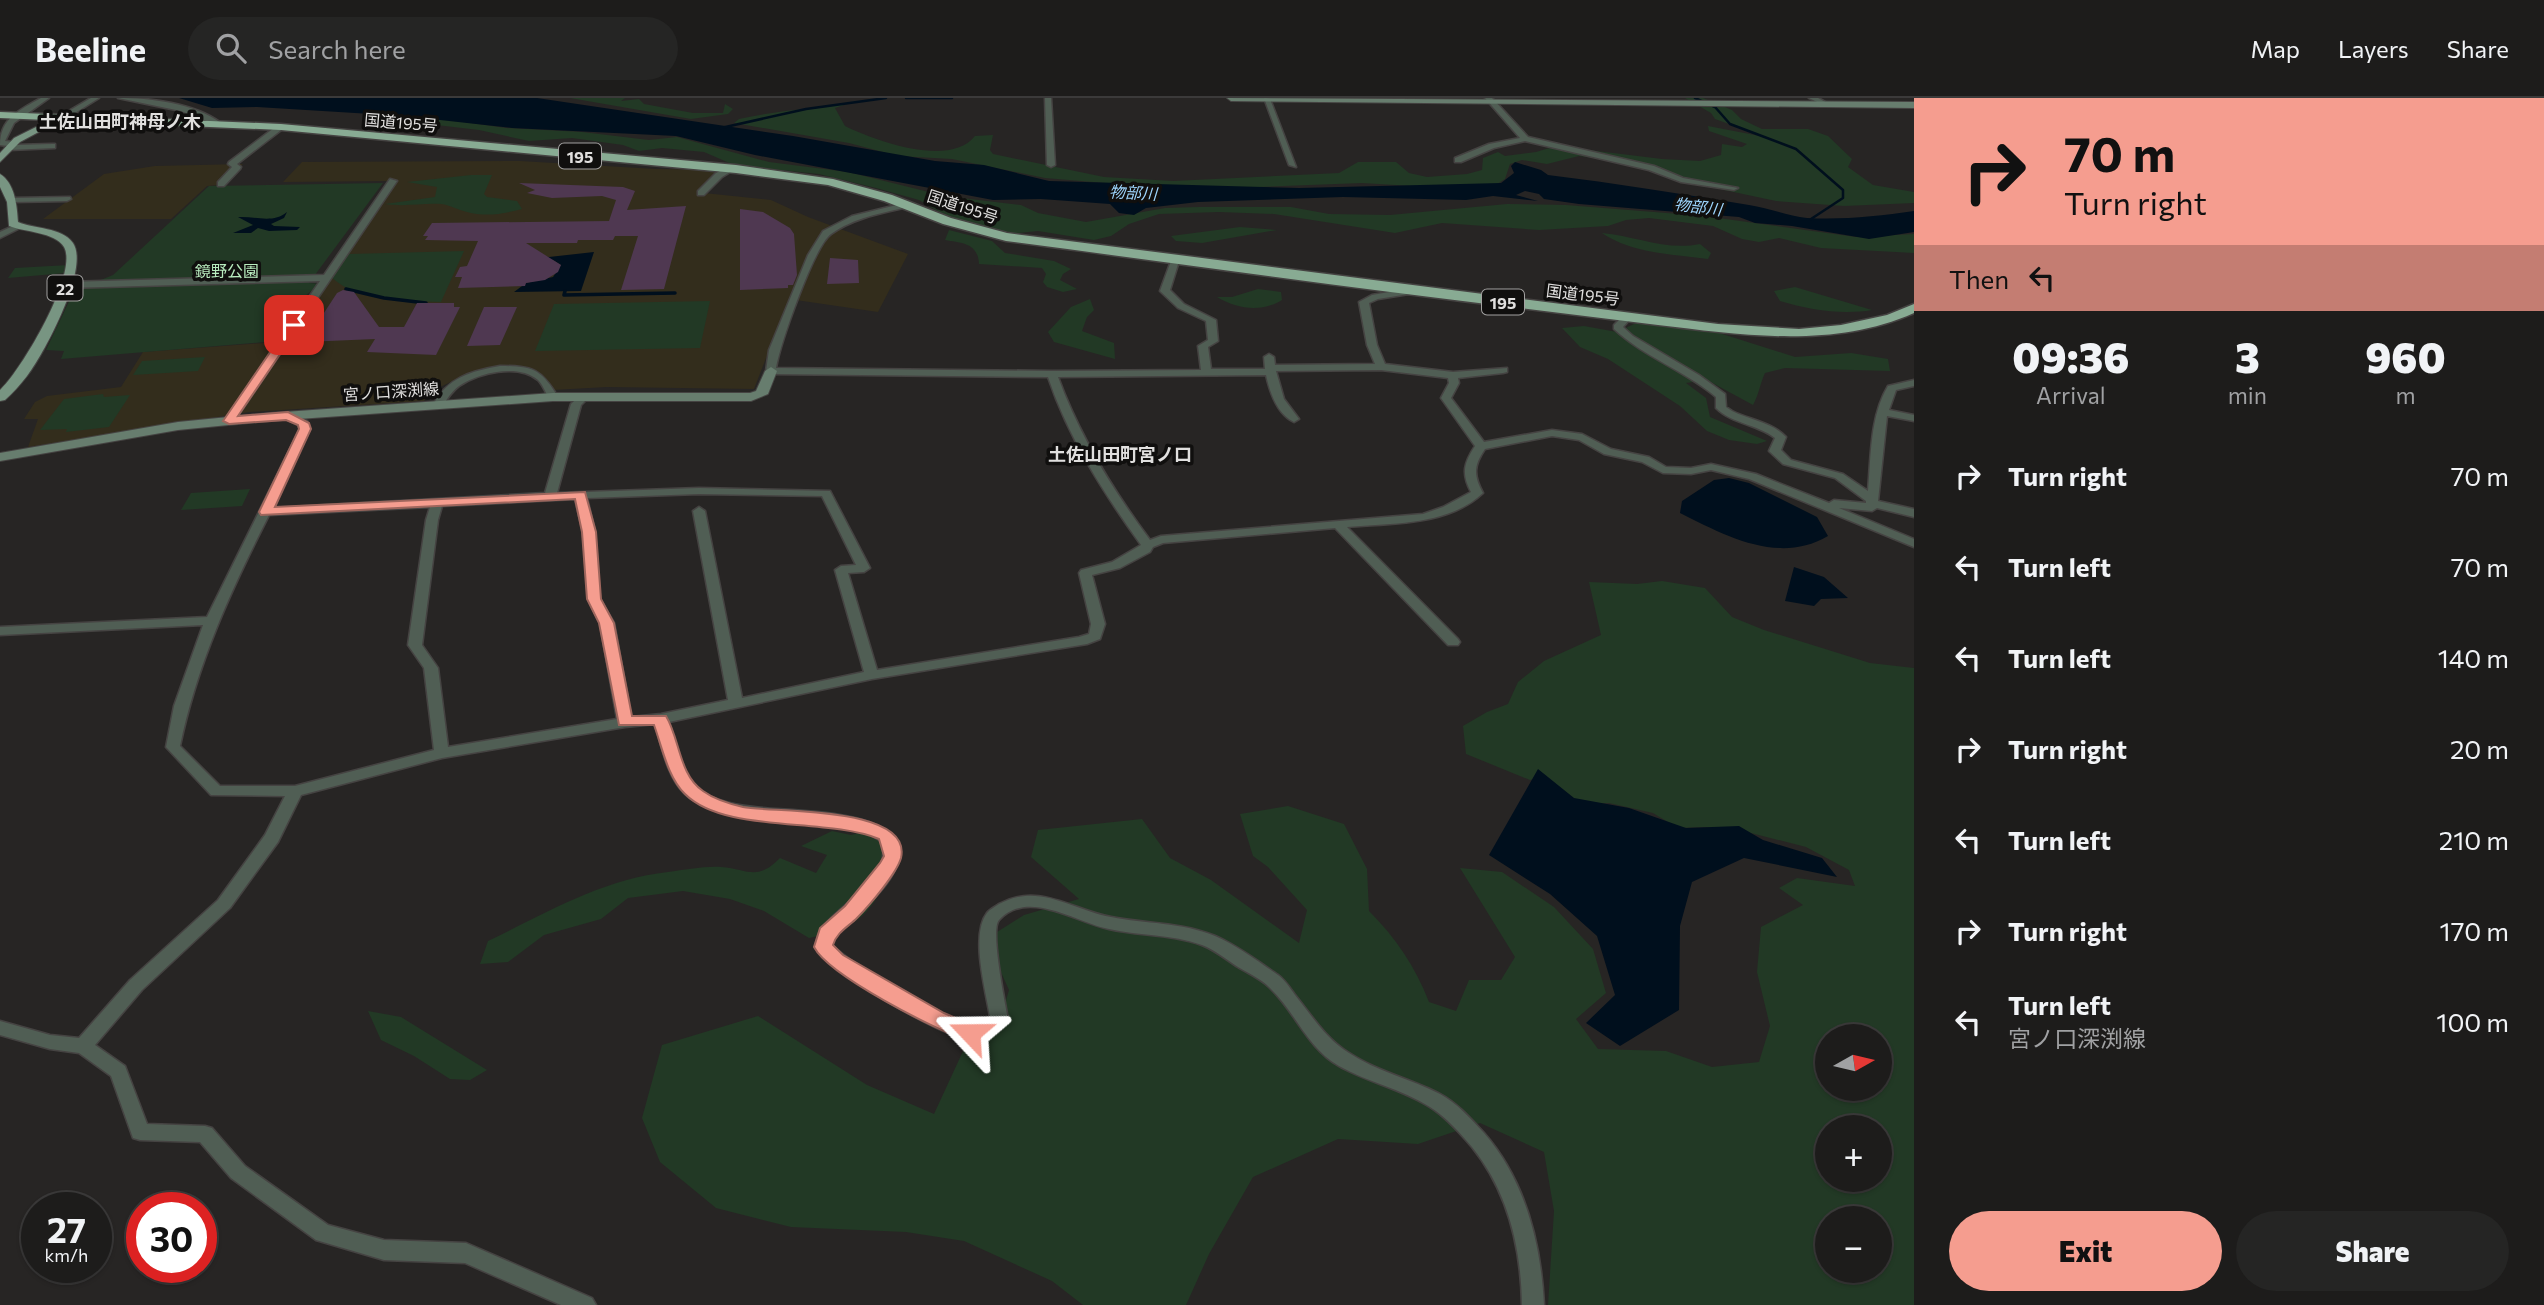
<!DOCTYPE html>
<html lang="en">
<head>
<meta charset="utf-8">
<style>
  body { margin:0; font-family:Commissioner,"Noto Sans JP",sans-serif; background:#252524; color:#f1f3f6; height:100vh; display:flex; flex-direction:column; font-size:26px; white-space:nowrap }
  * { box-sizing:border-box; margin:0 }
  p { font-size:23px; color:#a0a1a3 }
  .icon { flex:none; width:38px; height:38px; fill:none; stroke:currentColor; stroke-width:2; stroke-linecap:round; stroke-linejoin:round }
  .map { position:relative; flex:1; overflow:hidden }
  .drawer { display:flex; flex-direction:column; background:#1d1c1b; width:630px }
  .drawer>* { flex:none }
  .hud { background:#f59d8f; color:#111; overflow:hidden }
  .needle { width:46px; rotate:82deg }
  .buttons { position:absolute; left:1815px; top:926px; display:grid; gap:14px }
  .buttons a { display:grid; place-items:center; width:77px; height:77px; border-radius:50%; background:#1d1c1b; box-shadow:0 2px 5px #0004,0 0 0 2px #3b3a3a; font-size:35px }
  .speed { position:absolute; left:21px; top:1094px; display:flex; gap:14px; font-size:35px; font-weight:700; text-align:center }
  .speed>* { display:grid; place-content:center; width:91px; height:91px; border-radius:50%; background:#1d1c1b; box-shadow:0 2px 5px #0004,0 0 0 2px #3b3a3a; line-height:1 }
  .speed small { font-size:18px; font-weight:400 }
  .speed .limit { border:10px solid #d22; background:#fff; color:#111 }
  .pin { position:absolute; display:grid; place-items:center; width:60px; height:60px; color:#fff; margin:-30px; border-radius:14px; box-shadow:0 4px 10px #0006 }
  .me { position:absolute; width:77px; margin:-38px; rotate:293deg; stroke-linejoin:round; filter:drop-shadow(0 0 5px #0008) }
  .turn { display:flex; align-items:center; gap:24px; height:147px; padding:0 35px; font-size:32px }
  .turn .icon { width:91px; height:91px; stroke-width:2.5 }
  .turn b { display:block; font-size:49px; line-height:60px }
  .then { display:flex; align-items:center; height:66px; padding:0 35px; background:#0003; gap:14px; font-size:26px }
  .eta { display:flex; justify-content:space-evenly; align-items:center; height:119px; text-align:center }
  .eta b { font-size:42px; font-weight:800; line-height:49px }
  .action { display:flex; gap:14px; margin-top:auto; padding:14px 35px }
  .action a { flex:1; height:80px; border-radius:42px; background:#f59d8f; color:#111; font-size:28px; font-weight:800; line-height:80px; text-align:center }
  .action a+a { background:#252524; color:#f1f3f6 }
  ul { padding:0; list-style:none }
  li { display:flex; align-items:center; gap:21px; height:91px; padding:0 35px }
  li div { flex:1 }
  li b { display:block; font-size:26px }
  li em { font-style:normal }
  header { display:flex; align-items:center; gap:42px; box-sizing:border-box; height:98px; padding:0 35px; background:#1d1c1b; border-bottom:2px solid #3b3a3a }
  header strong { font-size:33px }
  nav { display:flex; gap:38px; margin-inline-start:auto; font-size:24px }
  .search { width:490px; height:63px; background:#252524; display:flex; align-items:center; gap:18px; box-sizing:border-box; padding:0 24px; border-radius:38px; color:#a0a1a3; font-size:26px }
  main { display:flex; flex:1; min-height:0 }
  .map>svg:first-child { display:block }
  .education { fill:#332d1c }
  .green { fill:#223925; fill-rule:evenodd }
  .water { fill:#000f1d }
  .lines { fill:none; stroke-linecap:round; stroke-linejoin:round }
  .stream-far1 { stroke:#000f1d; stroke-width:2.5 }
  .stream { stroke:#000f1d; stroke-width:3.5 }
  .building { fill:#4f3851 }
  .street-casing { stroke:#454342; stroke-width:3 }
  .secondary-casing { stroke:#454342; stroke-width:2 }
  .primary-casing { stroke:#454342; stroke-width:2 }
  .highway-casing { stroke:#454342; stroke-width:3 }
  .street { fill:#505e54; fill-rule:evenodd }
  .secondary { fill:#677d6e; fill-rule:evenodd }
  .primary { fill:#789582; fill-rule:evenodd }
  .highway { fill:#88ab93; fill-rule:evenodd }
  .route { fill:#f59d8f; stroke:#9f665d; stroke-width:2 }
  .labels { text-anchor:middle; dominant-baseline:central; stroke-width:7; stroke-linejoin:round; paint-order:stroke }
  .far-street-label { font-size:16px; fill:#e0dfde; stroke:#100f0e }
  .shield { fill:#100f0e; stroke:#a2a1a0; stroke-width:2 }
  .shield-label { font-size:16px; font-weight:bold; fill:#e0dfde }
  .far-water-label { font-size:16px; font-style:italic; fill:#9ed6fe; stroke:#100f0e }
  .far-park-label { font-size:16px; fill:#b9ecbf; stroke:#100f0e }
  .far-quarter-label { font-size:18px; font-weight:bold; fill:#e0dfde; stroke:#100f0e }
</style>
</head>
<body>
<header>
<strong>Beeline</strong>
<div class="search"><svg class="icon" aria-label="search" viewBox="0 0 24 24"><circle cx="10" cy="10" r="6"/><path d="M15 15l6 6"/></svg>Search here</div>
<nav><a>Map</a><a>Layers</a><a>Share</a></nav>
</header>
<main>
<div class="map">
<svg width="1914" height="1207" viewBox="0 0 1914 1207">
  <rect width="100%" height="100%" fill="#272524"/>
  <path class="education" d="M520,63L656,71L724,72L704,95L771,102L808,119L908,156L878,214L789,201L754,291L607,289L553,292L540,276L515,269L469,275L430,294L424,303L249,314L28,349L38,321H24L35,304L47,298L121,289L143,254L276,244L390,83L283,84L302,64Z
    M243,66L220,87L207,88L171,121H43L104,76L155,68Z"/>
  <path class="green" d="M570,0H625L621,3L639,1L644,6L693,15H723L725,6L733,11L728,16L691,21Z
    M1685,0H1703L1732,12L1741,21L1762,31H1808L1828,38L1852,61L1848,69L1873,87L1914,94V105L1844,108L1776,103L1677,82L1648,68L1579,58L1547,66L1522,62L1510,66L1505,81L1494,88L1429,89L1362,85L1205,91L1129,87L1045,80L952,61L898,58L849,45L734,25L739,21C778,12 817,11 856,3L835,10L845,28C876,43 950,70 975,38L993,37L990,52L993,56L1104,79L1173,83L1339,75L1358,64H1396L1409,75L1427,79L1467,76L1482,72L1483,60L1498,54L1505,58L1536,54L1556,48L1662,61L1700,63L1721,57L1722,46L1742,49L1747,46L1709,33L1708,28L1765,39L1715,21L1711,15Z
    M393,17H414L506,30L582,34L649,42L677,39L769,64L848,74L945,98L1021,107L1038,115L1086,124L1165,110L1199,109H1291L1329,116L1390,117L1507,106L1566,107L1704,118L1856,139L1914,136V155L1821,150L1779,140L1759,144L1742,141L1713,128L1649,120L1626,122L1608,128L1539,132L1442,125L1395,135L1274,116L1219,114L1159,116L1129,126L1111,138L1094,142L1038,133L1010,136L958,125L919,102L876,90L819,76L734,67L704,54L662,50L639,53L623,47L572,40L529,43L479,32L402,23Z
    M471,77H492L484,96L487,99L517,103L522,111C504,116 485,119 467,114C457,112 451,107 441,106C421,105 405,109 385,106L435,99L437,89L407,84Z
    M383,85L309,185L320,186L289,211L265,244L61,261L64,253L46,252L74,193L113,177L209,88Z
    M1240,129L1277,132L1202,145L1176,143L1171,138Z
    M949,132L992,143L1005,155L1054,163L1071,171L1063,176L1060,182L1077,191L1063,194L1047,189L1043,184L1046,176L1042,170L979,166C978,145 962,145 945,142Z
    M1602,135C1636,138 1666,153 1700,146L1711,155L1708,161C1672,156 1633,156 1602,135Z
    M464,153L441,204C404,202 361,205 332,180L349,156Z
    M69,167L66,175L8,180L15,170Z
    M1795,189L1872,212C1843,217 1809,212 1780,203L1774,193Z
    M1258,191L1281,194L1282,202C1261,215 1237,211 1217,199H1232Z
    M1090,201L1094,212L1087,219L1082,233L1114,245L1115,261L1054,244L1048,234L1071,209Z
    M710,203L700,250L535,253L554,206Z
    M1634,226H1666L1716,234L1795,259L1851,255L1888,261L1890,273L1785,270L1765,275C1760,286 1759,296 1753,307L1707,282L1686,285L1706,300L1710,319L1767,343L1757,346L1729,342L1707,333L1680,308L1608,261L1580,249L1562,230L1584,228L1617,234Z
    M205,259L198,273L133,277L142,263Z
    M103,296L104,299L130,297L109,329L66,334L67,331L40,332L64,301Z
    M250,391L242,408L181,412L191,395Z
    M1662,483L1705,490L1732,519L1764,532L1870,565L1914,570V1207H1548L1554,1113L1544,1054L1480,1025L1418,1046L1338,1041L1253,1079L1209,1156L1186,1207H1083L1052,1183L964,1143L906,1134L791,1129L716,1110L660,1064L642,1020L662,947L758,918L867,987L934,1016L964,951L1000,923L1009,892L986,841L1024,817L1079,801L1031,759L1038,732L1142,721L1170,760L1211,782L1299,845L1307,812L1268,769L1253,758L1240,716L1288,708L1344,726L1367,771L1369,813C1396,840 1415,868 1429,904L1456,913L1469,882H1501L1515,859L1460,770L1502,774L1554,809L1593,851L1606,895L1576,921L1598,951L1666,953L1712,969L1759,964L1770,928L1757,874L1761,829L1803,807L1779,790L1797,780L1855,788L1849,772L1806,749L1751,735L1706,729L1678,730L1653,715L1609,705L1583,706L1542,679L1530,682L1466,656L1463,628L1487,614L1508,606L1518,584L1544,563L1601,537L1589,484L1637,486ZM1827,938H1880V990H1827ZM1827,1029H1880V1082H1827ZM1827,1120H1880V1172H1827Z
    M880,730L894,769C870,815 862,829 809,840L764,813L730,801L683,793L628,800L601,821L544,837L508,864L480,866L488,843C546,815 603,781 668,774C685,772 704,768 721,769C749,771 756,784 780,760L816,775L827,757L801,748L832,733L851,737Z
    M368,913L401,919L487,972L470,982L450,981L414,958L381,942Z"/>
  <path class="water" d="M179,0H537L793,38L935,63L984,67L1049,83L1299,90L1501,85L1514,75L1511,68L1515,64L1541,72L1548,77C1615,85 1682,96 1749,107C1769,110 1788,118 1807,120C1843,122 1879,118 1914,113V134L1869,141L1792,128L1755,125L1739,119L1579,106L1544,101L1539,96L1525,93L1516,97L1538,103L1493,98L1466,102L1343,99L1198,104L1146,110L1134,117L1119,115L1110,106L1041,101L993,102L755,57L676,38L512,30L404,18L257,9L212,10Z
    M287,114L284,120L271,126L274,128L300,129L297,132L269,133L258,130L251,135H233L253,127L238,119C255,118 273,126 287,114Z
    M594,154L581,193L514,194L526,185L553,179L561,167L553,162L529,156L549,159Z
    M1729,380L1749,385L1817,419L1828,438C1779,467 1726,438 1680,415L1682,403L1714,382Z
    M1794,469L1824,479L1848,500L1821,501L1814,508L1785,503Z
    M1538,671L1574,700L1629,710L1686,730L1739,728L1763,742L1822,760L1837,779L1744,760L1692,784L1680,828L1679,912L1620,948L1586,925L1615,897L1597,838L1550,796L1489,757Z"/>
  <g class="lines">
    <path class="stream-far1" d="M906,0H952
      M1695,0L1715,9L1730,26L1796,51L1843,92V100L1811,121
      M721,30L806,11L886,0"/>
    <path class="stream" d="M346,191L384,200L426,205
      M565,193L564,197L675,195"/>
  </g>
  <path class="building" d="M519,85L623,89L635,93L627,112L686,108L664,191L621,192L638,138H615L613,142H578L577,145H526L561,167L558,174L545,182L526,185L525,188L458,190L462,179H455L460,169L467,168L478,143L425,142L428,138H423L432,125L609,123L616,102L602,98L552,100L527,95L535,92Z
    M740,111L763,114L790,130L794,136L797,177L793,187H788V190L740,192Z
    M830,160L858,162L859,185L827,186Z
    M343,192L354,194L379,229H404L417,205H454V209H460L436,257L367,254L375,241L305,244L337,195Z
    M484,209H517L500,247L467,248Z"/>
  <g class="lines">
    <g class="street-casing">
      <path id="street" d="M41,0H49L14,25L5,43L15,44V47L52,46H55V50L9,52L5,50L8,48L0,47C0,20 20,12 41,0Z
        M91,0H99L62,23L55,21Z
        M118,0C150,0 194,5 221,25L217,27L181,13Z
        M1045,0H1051L1055,67L1051,69L1047,67Z
        M1264,0L1270,1L1296,69L1289,67Z
        M1485,0H1492L1528,39L1654,68L1683,80L1738,90L1734,92L1681,84L1649,72L1525,43L1494,50L1461,64H1455V60L1489,46L1520,40Z
        M1809,0H1818L1829,6L1823,7Z
        M278,27L285,29L237,66L241,69L240,71L224,88H218V84L232,69L228,66L229,64Z
        M728,69L735,71L722,79L704,97H698V93L716,75Z
        M390,81L397,83L233,325H225L224,323L320,183L67,190L62,187L67,184L324,177Z
        M70,99L71,101L67,103L12,104L8,102L12,100Z
        M905,105L909,107L908,109C882,115 853,120 831,136C814,148 780,246 776,270L1052,273L1201,272L1198,248L1208,242L1206,223L1178,210L1160,193L1171,163L1175,160L1179,163L1170,192L1184,206L1216,222L1218,243L1208,249L1211,271H1265L1264,259L1269,256L1274,259L1275,267L1375,266L1367,247L1359,204L1372,197L1412,190L1417,193L1415,195L1378,201L1369,205L1377,247L1385,266L1453,274L1507,270V274L1503,275L1458,280L1459,285L1451,300L1484,344L1552,332L1582,336L1611,351L1649,359L1666,369L1691,370L1711,366L1756,376L1829,405L1834,402L1866,405V403L1835,380L1783,366L1769,353L1775,340C1757,326 1732,326 1716,310V299C1684,272 1644,259 1614,231V227L1624,217H1630L1632,219L1623,229L1633,238L1699,277L1725,296L1726,309L1732,313C1750,322 1772,324 1786,339L1781,352L1791,362L1843,376L1868,393C1871,358 1870,318 1888,288L1914,282V288L1896,292L1889,312L1914,317V323L1887,318L1878,403L1914,411V419L1877,410L1872,413L1839,410L1914,441V449L1749,381L1711,372L1691,376L1663,375L1642,364L1604,356L1579,342L1552,338L1485,351C1474,367 1473,377 1483,395C1448,428 1392,425 1347,429L1458,541L1460,544L1458,547H1448L1335,430L1163,445L1153,449L1150,454L1120,470L1092,477L1105,526L1100,541L1087,546L872,581L669,624C675,644 679,672 695,688C709,702 735,707 754,709C785,714 920,709 897,767C886,796 855,815 834,838L832,847C850,865 947,925 970,928C979,928 984,924 990,919C986,893 970,837 987,815C990,811 995,809 999,806C1039,784 1072,812 1111,819C1146,826 1181,824 1215,838C1236,847 1259,864 1278,877C1285,882 1290,890 1295,897C1312,918 1326,941 1349,955C1376,973 1411,981 1440,996C1457,1005 1471,1021 1484,1035C1525,1082 1541,1146 1544,1207H1522C1521,1150 1509,1095 1472,1049C1460,1035 1446,1019 1430,1009C1402,991 1367,984 1339,968C1307,950 1295,913 1269,889C1261,881 1248,875 1238,869C1227,862 1215,852 1202,847C1171,836 1140,838 1109,831C1077,825 1028,790 999,822C990,832 1005,905 1008,921C1002,933 986,943 972,942C945,941 827,872 815,849C817,842 818,835 823,829C842,804 895,780 881,743L866,734L852,730C811,724 713,725 684,695C667,678 662,649 655,626L625,629L442,660L301,697L278,744L230,810L142,892L95,947L125,968L147,1026L205,1028L212,1030L245,1068L328,1127L384,1142L466,1145L592,1200L596,1207H561L465,1165L384,1162L316,1142L231,1080L200,1044L140,1042L133,1040L111,978L79,955L50,951L0,937V923L50,937L79,940L130,882L218,802L265,737L285,698L211,697L166,649L174,608L203,527L0,537V529L207,519L300,331L298,327L284,320V316H292L307,323L310,331L272,410L545,395L571,306L581,296H589L590,298L581,307L557,395L699,390L830,393L870,470L864,474L848,475L877,572L1079,539L1089,536L1091,526L1079,475L1081,472L1112,464L1141,447C1103,394 1069,341 1048,279L771,276L766,273L769,252L808,157L823,133L852,118ZM1381,272L1448,280L1449,285L1441,300L1475,348C1464,365 1461,375 1471,394L1443,409L1423,416L1161,438L1150,442C1112,391 1080,339 1058,279L1266,277C1270,295 1277,316 1294,324L1299,321L1284,301L1276,273ZM699,396L822,398L856,467L841,468L835,472L864,574L742,600L705,413L699,409L693,413L728,602L661,616L631,619L614,525L600,501L595,434L587,400ZM575,401L583,434L588,501L600,525L617,621L448,649L438,570L422,547L438,422L442,408ZM430,409L426,422L408,547L424,570L434,652L295,688H220L180,648C197,566 231,492 269,417Z
        M15,127L22,129L0,140V134Z
        M500,268C533,268 541,271 558,299L553,302L549,301C546,295 543,287 538,282C518,265 478,275 459,288C451,294 447,301 442,309H434L433,307C447,280 471,273 500,268Z"/>
    </g>
    <g class="secondary-casing">
      <path id="secondary" d="M1227,0L1914,4V10L1231,3Z
        M771,269L777,273L768,296L751,303H553L270,323L178,332L0,363V355L178,324L270,315L553,295H750L756,293L765,273Z"/>
    </g>
    <g class="primary-casing">
      <path id="primary" d="M56,19L63,21L20,44L0,64V55L14,40Z
        M0,76C15,85 17,108 18,124C34,131 62,129 73,145C90,170 44,256 27,278C20,287 13,295 5,302L0,303V292C21,273 79,175 64,149C55,134 24,134 9,128L7,104L0,89Z"/>
    </g>
    <g class="highway-casing">
      <path id="highway" d="M0,14L281,26L736,67L833,81L892,97L951,120L1007,135L1718,226L1799,231L1841,227L1887,217L1914,206V215C1833,251 1743,237 1658,227C1609,221 1560,215 1511,209C1342,189 1174,165 1006,143L943,126L884,103L828,87L736,75L281,32L0,20Z"/>
    </g>
    <use href="#street" class="street"/>
    <use href="#secondary" class="secondary"/>
    <use href="#primary" class="primary"/>
    <use href="#highway" class="highway"/>
  </g>
  <path class="route" d="M294,224L300,227L238,318L288,314L309,325L311,331L275,409L585,394L596,434L601,501L614,525L632,618H666C680,641 679,677 703,693C714,701 730,706 743,709C773,715 913,707 901,760C897,775 869,808 857,820C848,829 837,834 833,847L843,857L944,915L977,929L980,935L977,941L970,944C936,932 829,878 814,849L820,830L845,808L880,765L884,758L879,741C825,719 725,736 685,696C668,680 662,649 654,627H619L599,525L587,501L582,434L575,401L261,417L259,414L299,331L298,327L286,322L229,326L223,323L290,225Z"/>
  <g class="labels">
    <g class="far-street-label">
      <text transform="translate(401 24) rotate(5)">国道195号</text>
      <text transform="translate(963 108) rotate(18)">国道195号</text>
      <text transform="translate(1583 196) rotate(7)">国道195号</text>
      <text transform="translate(391 293) rotate(-4)">宮ノ口深渕線</text>
    </g>
    <g class="shield">
      <rect x="559" y="45.5" width="42" height="25" rx="5"/>
      <rect x="47.5" y="177.5" width="35" height="25" rx="5"/>
      <rect x="1482" y="191.5" width="42" height="25" rx="5"/>
    </g>
    <g class="shield-label">
      <text x="580" y="58">195</text>
      <text x="65" y="190">22</text>
      <text x="1503" y="204">195</text>
    </g>
    <g class="far-water-label">
      <text transform="translate(1133 94) rotate(3)">物部川</text>
      <text transform="translate(1698 108) rotate(7)">物部川</text>
    </g>
    <g class="far-park-label">
      <text x="227" y="172">鏡野公園</text>
    </g>
    <g class="far-quarter-label">
      <text x="120" y="23">土佐山田町神母ノ木</text>
      <text x="1120" y="356">土佐山田町宮ノ口</text>
    </g>
  </g>
</svg>
<div class="buttons">
<a><svg class="needle" viewBox="-14 -14 28 28"><path d="M0-13l5 13h-10z" fill="#e53935"/><path d="M0 13l5-13h-10z" fill="#a0a1a3"/></svg></a>
<a>+</a>
<a>−</a>
</div>
<div class="speed"><div>27<small>km/h</small></div><div class="limit">30</div></div>
<div class="pin" style="left:294px;top:227px;background:#d93025"><svg class="icon" aria-label="arrive" viewBox="0 0 24 24"><path d="M6 21V4h12l-3 4 3 4H6"/></svg></div>
<svg class="me" style="left:970px;top:935px" viewBox="-20 -20 40 40"><path d="M0-17L14 15 0 8-14 15z" fill="#f59d8f" stroke="#fff" stroke-width="4"/></svg>
</div>
<section class="drawer">
<div class="hud">
<div class="turn"><svg class="icon" aria-label="right" viewBox="0 0 24 24"><path d="M7 20v-9h11M14 6l5 5-5 5"/></svg><div><b>70 m</b>Turn right</div></div>
<div class="then">Then<svg class="icon" aria-label="left" viewBox="0 0 24 24"><path d="M17 20v-9H6M10 6l-5 5 5 5"/></svg></div>
</div>
<div class="eta">
<div><b>09:36</b><p>Arrival</p></div>
<div><b>3</b><p>min</p></div>
<div><b>960</b><p>m</p></div>
</div>
<ul>
<li><svg class="icon" aria-label="right" viewBox="0 0 24 24"><path d="M7 20v-9h11M14 6l5 5-5 5"/></svg><div><b>Turn right</b></div><em>70 m</em></li>
<li><svg class="icon" aria-label="left" viewBox="0 0 24 24"><path d="M17 20v-9H6M10 6l-5 5 5 5"/></svg><div><b>Turn left</b></div><em>70 m</em></li>
<li><svg class="icon" aria-label="left" viewBox="0 0 24 24"><path d="M17 20v-9H6M10 6l-5 5 5 5"/></svg><div><b>Turn left</b></div><em>140 m</em></li>
<li><svg class="icon" aria-label="right" viewBox="0 0 24 24"><path d="M7 20v-9h11M14 6l5 5-5 5"/></svg><div><b>Turn right</b></div><em>20 m</em></li>
<li><svg class="icon" aria-label="left" viewBox="0 0 24 24"><path d="M17 20v-9H6M10 6l-5 5 5 5"/></svg><div><b>Turn left</b></div><em>210 m</em></li>
<li><svg class="icon" aria-label="right" viewBox="0 0 24 24"><path d="M7 20v-9h11M14 6l5 5-5 5"/></svg><div><b>Turn right</b></div><em>170 m</em></li>
<li><svg class="icon" aria-label="left" viewBox="0 0 24 24"><path d="M17 20v-9H6M10 6l-5 5 5 5"/></svg><div><b>Turn left</b><p>宮ノ口深渕線</p></div><em>100 m</em></li>
</ul>
<div class="action"><a>Exit</a><a>Share</a></div>
</section>
</main>
</body>
</html>
